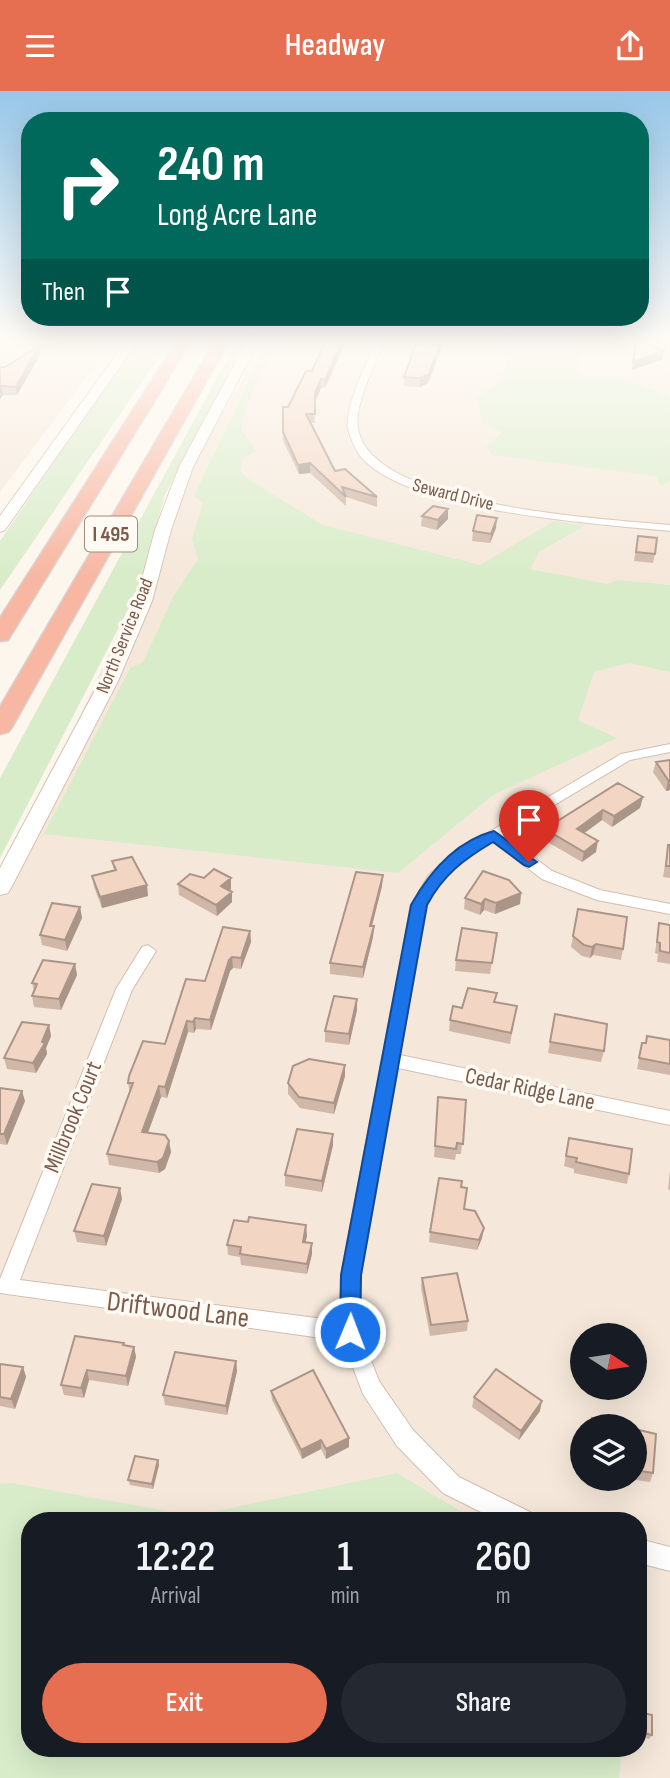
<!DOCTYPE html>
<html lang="en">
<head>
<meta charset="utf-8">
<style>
  body { margin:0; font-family:"Sofia Sans Condensed",sans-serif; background:#242831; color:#f1f3f6; height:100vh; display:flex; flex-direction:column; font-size:26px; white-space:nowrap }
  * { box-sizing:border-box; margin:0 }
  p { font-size:23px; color:#9ea1a6 }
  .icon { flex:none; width:38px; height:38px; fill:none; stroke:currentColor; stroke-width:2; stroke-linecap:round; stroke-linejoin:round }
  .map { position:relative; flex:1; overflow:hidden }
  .drawer { position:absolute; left:21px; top:1421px; width:626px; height:245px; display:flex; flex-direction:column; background:#171b24; border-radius:28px; box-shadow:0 7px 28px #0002 }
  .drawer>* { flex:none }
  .top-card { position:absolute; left:21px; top:21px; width:628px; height:214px; border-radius:28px; box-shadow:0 7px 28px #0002; background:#00695c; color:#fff; overflow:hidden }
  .needle { width:46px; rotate:102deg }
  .fabs { position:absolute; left:570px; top:1232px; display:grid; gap:14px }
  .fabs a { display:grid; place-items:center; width:77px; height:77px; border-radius:50%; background:#171b24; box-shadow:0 7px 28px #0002; font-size:35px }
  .pin { position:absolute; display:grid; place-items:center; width:60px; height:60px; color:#fff; margin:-72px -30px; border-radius:50% 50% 50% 0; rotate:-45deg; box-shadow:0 0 7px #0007 }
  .pin .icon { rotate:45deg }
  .me { position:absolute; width:77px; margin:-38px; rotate:1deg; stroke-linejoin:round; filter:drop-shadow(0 0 5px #0008) }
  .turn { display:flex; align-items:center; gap:24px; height:147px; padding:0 21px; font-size:32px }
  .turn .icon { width:91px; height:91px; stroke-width:2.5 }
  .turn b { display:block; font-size:49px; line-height:60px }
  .then { display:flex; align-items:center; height:66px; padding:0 21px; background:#0003; gap:14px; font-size:26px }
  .eta { display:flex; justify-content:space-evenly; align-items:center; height:119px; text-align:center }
  .eta b { font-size:42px; font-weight:600; line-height:49px }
  .cta { display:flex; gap:14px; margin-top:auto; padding:14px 21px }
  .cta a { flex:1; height:80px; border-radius:42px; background:#e76f51; color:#fff; font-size:28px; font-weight:600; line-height:80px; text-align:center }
  .cta a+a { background:#242831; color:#f1f3f6 }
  header { display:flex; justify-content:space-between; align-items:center; height:91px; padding:0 21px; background:#e76f51; color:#fff; font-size:32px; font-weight:600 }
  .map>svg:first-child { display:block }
  .residential { fill:#f5e8da; fill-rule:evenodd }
  .green { fill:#d8ecc9 }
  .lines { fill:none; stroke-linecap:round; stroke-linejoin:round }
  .street-casing { stroke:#d1beb0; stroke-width:2 }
  .secondary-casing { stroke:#d6c0b0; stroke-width:2 }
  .highway-casing { stroke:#dad1cd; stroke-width:3 }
  .street { fill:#fff; fill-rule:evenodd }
  .secondary { fill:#fff; fill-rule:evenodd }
  .highway { fill:#f7b7a3; fill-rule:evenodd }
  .wall { fill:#d1b7a8 }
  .shaded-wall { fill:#aa9588 }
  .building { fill:#f3d5c3; stroke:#aa9588; stroke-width:2 }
  .route { fill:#1a73e8; stroke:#114b97; stroke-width:2 }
  .labels { text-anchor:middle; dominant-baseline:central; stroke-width:7; stroke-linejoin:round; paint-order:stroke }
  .far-street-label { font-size:19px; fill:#7a5c4d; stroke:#fffaf3 }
  .shield { fill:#fffaf3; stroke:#a28b7f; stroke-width:2 }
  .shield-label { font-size:21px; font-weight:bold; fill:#7a5c4d }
  .street-label { font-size:23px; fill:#7a5c4d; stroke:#fffaf3 }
  .near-street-label { font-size:28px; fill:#7a5c4d; stroke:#fffaf3 }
</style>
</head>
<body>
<header><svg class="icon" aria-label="menu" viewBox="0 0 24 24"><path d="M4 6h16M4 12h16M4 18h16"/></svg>Headway<svg class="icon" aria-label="share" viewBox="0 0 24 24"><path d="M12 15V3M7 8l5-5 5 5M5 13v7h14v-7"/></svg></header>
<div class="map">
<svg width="670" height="1687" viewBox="0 0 670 1687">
  <rect width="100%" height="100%" fill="#fdf6ec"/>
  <path class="residential" d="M0,250H114L0,401Z
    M264,250H670V1687H0V802L198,366ZM583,1244H635V1297H583ZM583,1335H635V1388H583ZM30,1430H639V1657H30Z"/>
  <path class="green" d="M137,250H170L0,499V450Z
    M237,250H244L165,404L136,503L0,767V687Z
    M268,250H279C262,276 246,308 241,339L257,361L243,367L240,381L254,392L323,434L480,474L554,430L584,435L539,461L530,478L607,493L619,489L670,494V581L629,572L594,581L578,629L617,647L493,704L398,782L44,743L130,577L143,571L173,506L198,468L192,448L203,412L194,405Z
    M493,250H559L579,260L582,269L577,277L586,288L619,286L670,306V390L661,395L656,385L492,364L486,356L502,341L482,331L477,306L502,290L506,271Z
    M397,1382L477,1430H30V1657H622L619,1687H0V1393L12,1392L194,1425Z"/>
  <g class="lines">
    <g class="street-casing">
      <path id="street" d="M376,250H384C376,272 354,313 358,337C369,416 606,428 670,434V440C598,433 408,421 361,366C356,360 349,344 348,337C345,313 368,272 376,250Z
        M670,653V661L630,669L504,744L552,780L600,799L670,813V823L597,809L542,788L493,751C463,769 444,782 427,814L400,964L670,1020V1034L398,977L361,1184L360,1241L379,1290L413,1339L459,1386L532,1422L535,1430H499L443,1402L397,1355L363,1303L343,1250L0,1202V1188L116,898L142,856L148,854L156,860L132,899L20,1189L340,1230L341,1184L411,814L428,785L452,763L621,663Z
        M639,1448L670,1456V1480L639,1472Z"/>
    </g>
    <g class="secondary-casing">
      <path id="secondary" d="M126,250H138L5,439L0,441V425Z
        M247,250H259L193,376L171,439L152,510L118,590L11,797L8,802L0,804V777L100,590L136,510L155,439L179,376Z"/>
    </g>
    <g class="highway-casing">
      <path id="highway" d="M177,250H191L11,544L8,549L0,550V527Z
        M215,250H229L12,636L8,641L0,643V616Z"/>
    </g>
    <use href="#street" class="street"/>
    <use href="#secondary" class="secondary"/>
    <use href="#highway" class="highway"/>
  </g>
  <path class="wall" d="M318,250H346L325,297H321L315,311V332H311L335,380L377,406V416L346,406V415L310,382L299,383L283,350V341L288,316L312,280L322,258H318Z
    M442,250V256L428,292L420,296L404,295V286Z
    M40,264L17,304H3L0,308V276H5Z
    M448,418V428L437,439L421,435L422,425Z
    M496,437L490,452L472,450L473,440Z
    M638,445L655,463L653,472L634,470Z
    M670,669V699L666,700L653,681L656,671Z
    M643,706L640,717L612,736L602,729L584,742L596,761L582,771L544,749L545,738Z
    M668,754H670V787L663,786Z
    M112,770L147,794L148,805L102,817L94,796L92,785L114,780Z
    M204,787H231V798L229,799L232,801V811L217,825L179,804L178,793Z
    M382,795L372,835H374L373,846L363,887L330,883V872Z
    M521,802L520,813L495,823L484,819L480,824L464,818L465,807Z
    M80,816L82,827L67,860L42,854L40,844Z
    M578,818L623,858L621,869L593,864L590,867L582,865L571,856Z
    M659,832L670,834V873L657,871L658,863L655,862Z
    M250,840L251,851L241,878L233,877L230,880L211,939L196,938L194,942L188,941L167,1007L161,1006L148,1042L169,1050L171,1061L165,1078L159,1082L109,1074L107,1063L130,1002L128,992L165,953L205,890Z
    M497,842L490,883L455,880L456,869Z
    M75,873L77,884L61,919L34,916L32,905L34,900L32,892Z
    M357,908V919L349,954L325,951V940Z
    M495,911L517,915L510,953L449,940L450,929L462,917Z
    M555,923L604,960L601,971L548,962Z
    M49,934L51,945L46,957L47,963L36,982L7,978L4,967Z
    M647,945L670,949V984L637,978L642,952H645Z
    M345,974V985L334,1023L300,1017L288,1003V992Z
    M0,997L25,1010L7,1054L0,1053Z
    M438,1006L466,1009L461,1063H456L455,1069L434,1066Z
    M569,1047L629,1083L627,1093L574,1082V1078L564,1075Z
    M333,1054L322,1101L285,1095V1084Z
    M670,1079V1099L668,1098Z
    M461,1096L464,1118L484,1137L482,1147L477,1159L429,1151L430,1141Z
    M122,1108L106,1155L77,1151L74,1140Z
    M307,1145L305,1151L312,1163L307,1183L241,1174L240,1166L228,1164L227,1154Z
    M422,1187L468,1230L467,1240L430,1245L421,1197Z
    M125,1255L134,1256L136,1266L128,1295L89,1289L84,1307L64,1304L61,1294Z
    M236,1270L237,1280L227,1324L165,1314L163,1304Z
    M0,1273L23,1276L26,1286L15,1318L0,1315Z
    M271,1300L349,1347V1356L326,1368L321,1358L302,1368L272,1309Z
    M474,1306L540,1320L519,1349L472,1316Z
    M635,1338L653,1382L650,1391L629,1388H635Z
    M158,1369L159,1374L153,1398L130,1394L128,1389Z
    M639,1621L652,1644L649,1648L639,1645Z"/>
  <path class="shaded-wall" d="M342,250H346L325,297V289Z
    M442,250V256L428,292L420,296V287Z
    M39,255L40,264L17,304L16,296Z
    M664,260L663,268L632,279L633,271Z
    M321,288V297L315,311V302Z
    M2,295L3,304L0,308V298Z
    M310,372V382L299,383L298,374Z
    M448,418V428L437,439L438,429Z
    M497,427L496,437L490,452L491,443Z
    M668,689H670V699L666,700Z
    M643,706L640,717L612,736L614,725Z
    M603,719L602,729L575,749L577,738Z
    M598,750L596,761L582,771L584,761Z
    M383,784L382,795L369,846L370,835Z
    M231,787V798L222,806L221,795Z
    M147,794L148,805L102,817L100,806Z
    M232,801V811L217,825L216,814Z
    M521,802L520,813L495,823L496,812Z
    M485,808L484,819L480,824L481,813Z
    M80,816L82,827L67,860L65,849Z
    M374,835L373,846L363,887V876Z
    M250,840L251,851L241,878V867Z
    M596,853L593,864L590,867L592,856Z
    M232,866L233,877L230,880L211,939L210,929L229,869Z
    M75,873L77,884L61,919L59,908Z
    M357,908V919L349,954V943Z
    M195,927L196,938L194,942L193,931Z
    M187,930L188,941L167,1007L165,996Z
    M49,934L51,945L46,957L47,963L36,982L33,972Z
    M345,974V985L334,1023V1012Z
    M159,995L161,1006L144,1052L142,1041Z
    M22,1000L25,1010L7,1054L4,1043Z
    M333,1043V1054L322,1101V1090Z
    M169,1050L171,1061L165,1078L159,1082L157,1071Z
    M120,1097L122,1108L106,1155L104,1145Z
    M306,1134L307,1145L303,1161V1151Z
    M484,1137L482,1147L477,1159L479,1149Z
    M312,1152V1163L307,1183V1173Z
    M134,1256L136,1266L128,1295L126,1285Z
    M236,1270L237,1280L227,1324L226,1315Z
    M23,1276L26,1286L15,1318L11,1308Z
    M87,1279L89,1289L84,1307L81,1297Z
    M542,1310L540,1320L519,1349L521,1340Z
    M349,1347V1356L326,1368V1358Z
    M321,1349V1358L302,1368L301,1359Z
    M158,1369L159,1374L153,1398L152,1393Z"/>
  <path class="building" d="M321,250H342L325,289L321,288L315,302V323H306L335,380L345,378L377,406L342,396L346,406L310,372L298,374L283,341V316H288L306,280H312L324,254V250Z
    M417,250H441L429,283L420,287L404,286Z
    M636,250H641L664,260L633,271Z
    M39,255L16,296L2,295L0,298V276H5Z
    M433,415L448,418L438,429L422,425Z
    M477,424L497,427L491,443L473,440Z
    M638,445L657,447L655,463L636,461Z
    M670,669V689H668L656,671Z
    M618,692L643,706L614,725L603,719L577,738L598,750L584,761L545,738Z
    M668,754H670V775H666Z
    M132,766L147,794L100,806L92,785L116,779L112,770Z
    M214,778L231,787L221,795L232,801L216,814L178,793L190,783L204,787Z
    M483,780L509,789L521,802L496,812L485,808L481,813L465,807Z
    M356,781L383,784L370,835H374L363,876L330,872Z
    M52,812L80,816L65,849L40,844Z
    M578,818L627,826L623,858L596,853L592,856L584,854L573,845Z
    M659,832L670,834V862L660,860V852L657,851Z
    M223,836L250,840L241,867L232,866L229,869L210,929L195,927L193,931L187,930L165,996L159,995L142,1041L165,1044L169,1050L163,1067L157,1071L107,1063L133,992H128L129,985L143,950L165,953L186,888L205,890Z
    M462,837L497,842L492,872L456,869Z
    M43,869L75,873L59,908L32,905L37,893L32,892Z
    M468,897L497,902L494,911L517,915L511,942L450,929L453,915L462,917Z
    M334,905L357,908L349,943L325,940Z
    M555,923L607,933L604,960L550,951Z
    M22,931L49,934L42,951L45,952L33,972L4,967Z
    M647,945L670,949V973L639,967L642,952H646Z
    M309,968L345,974L334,1012L299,1006L288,992L293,975Z
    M0,997L22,1000L4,1043H0Z
    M438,1006L466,1009L463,1053L457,1052L456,1058L435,1055Z
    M297,1038L333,1043L322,1090L285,1084Z
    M569,1047L632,1058L629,1083L576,1071L577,1067L566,1065Z
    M439,1087L462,1090L461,1096L467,1097L464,1118L475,1120L484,1137L479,1149L430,1141Z
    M92,1093L120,1097L104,1145L74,1140Z
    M249,1126L306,1134L303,1151L312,1152L307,1173L240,1163L241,1156L227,1154L234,1129L248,1131Z
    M457,1182L468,1230L431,1234L422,1187Z
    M75,1245L124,1252L123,1254L134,1256L126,1285L87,1279L81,1297L61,1294Z
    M175,1261L236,1270L226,1315L163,1304Z
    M0,1273L23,1276L11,1308L0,1306Z
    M496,1278L542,1310L521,1340L474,1306Z
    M313,1279L349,1347L326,1358L321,1349L301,1359L271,1300Z
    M592,1327L625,1335H591Z
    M635,1338L656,1343L653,1382L635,1379Z
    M135,1365L158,1369L152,1393L128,1389Z
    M639,1621L652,1624V1644L639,1641Z"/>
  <linearGradient id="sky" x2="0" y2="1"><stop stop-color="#97c7e8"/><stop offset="0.51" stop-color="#fefbf6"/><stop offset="1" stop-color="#fefbf6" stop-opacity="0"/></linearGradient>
  <rect width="670" height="486" fill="url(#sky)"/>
  <path class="route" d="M494,740L537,771L529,776L524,774L493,751C464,768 443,784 427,814L361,1184L360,1241L357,1247L350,1250L343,1247L340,1241L341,1184L411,814C429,782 456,750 494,740Z"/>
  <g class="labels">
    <g class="far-street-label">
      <text transform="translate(453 404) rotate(14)">Seward Drive</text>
      <text transform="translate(125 545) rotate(-68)">North Service Road</text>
    </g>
    <rect class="shield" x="85" y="425.5" width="52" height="35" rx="5"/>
    <g class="shield-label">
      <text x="111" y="443">I 495</text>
    </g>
    <g class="street-label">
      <text transform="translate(530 998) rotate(12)">Cedar Ridge Lane</text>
      <text transform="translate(73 1026) rotate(-68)">Millbrook Court</text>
    </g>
    <g class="near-street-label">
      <text transform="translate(178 1219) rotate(7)">Driftwood Lane</text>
    </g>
  </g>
</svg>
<div class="fabs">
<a><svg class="needle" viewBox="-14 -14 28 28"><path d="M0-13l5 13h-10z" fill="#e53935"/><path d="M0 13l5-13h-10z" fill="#9ea1a6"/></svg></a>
<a><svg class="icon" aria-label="layers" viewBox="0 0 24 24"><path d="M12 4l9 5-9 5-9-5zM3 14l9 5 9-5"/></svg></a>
</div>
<div class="pin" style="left:529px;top:771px;background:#d93025"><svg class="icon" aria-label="arrive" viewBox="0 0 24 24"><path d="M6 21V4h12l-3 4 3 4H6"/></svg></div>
<svg class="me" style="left:350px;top:1241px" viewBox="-20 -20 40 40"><circle r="17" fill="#1a73e8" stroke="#fff" stroke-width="3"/><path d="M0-11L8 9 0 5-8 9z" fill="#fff"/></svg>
<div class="top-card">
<div class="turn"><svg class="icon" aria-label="right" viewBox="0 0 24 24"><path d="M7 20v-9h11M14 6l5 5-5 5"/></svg><div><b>240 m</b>Long Acre Lane</div></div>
<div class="then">Then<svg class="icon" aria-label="arrive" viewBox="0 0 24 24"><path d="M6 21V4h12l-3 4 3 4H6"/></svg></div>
</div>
<section class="drawer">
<div class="eta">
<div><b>12:22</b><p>Arrival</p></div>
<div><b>1</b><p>min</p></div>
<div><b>260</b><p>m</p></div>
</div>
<div class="cta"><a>Exit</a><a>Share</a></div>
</section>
</div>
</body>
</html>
